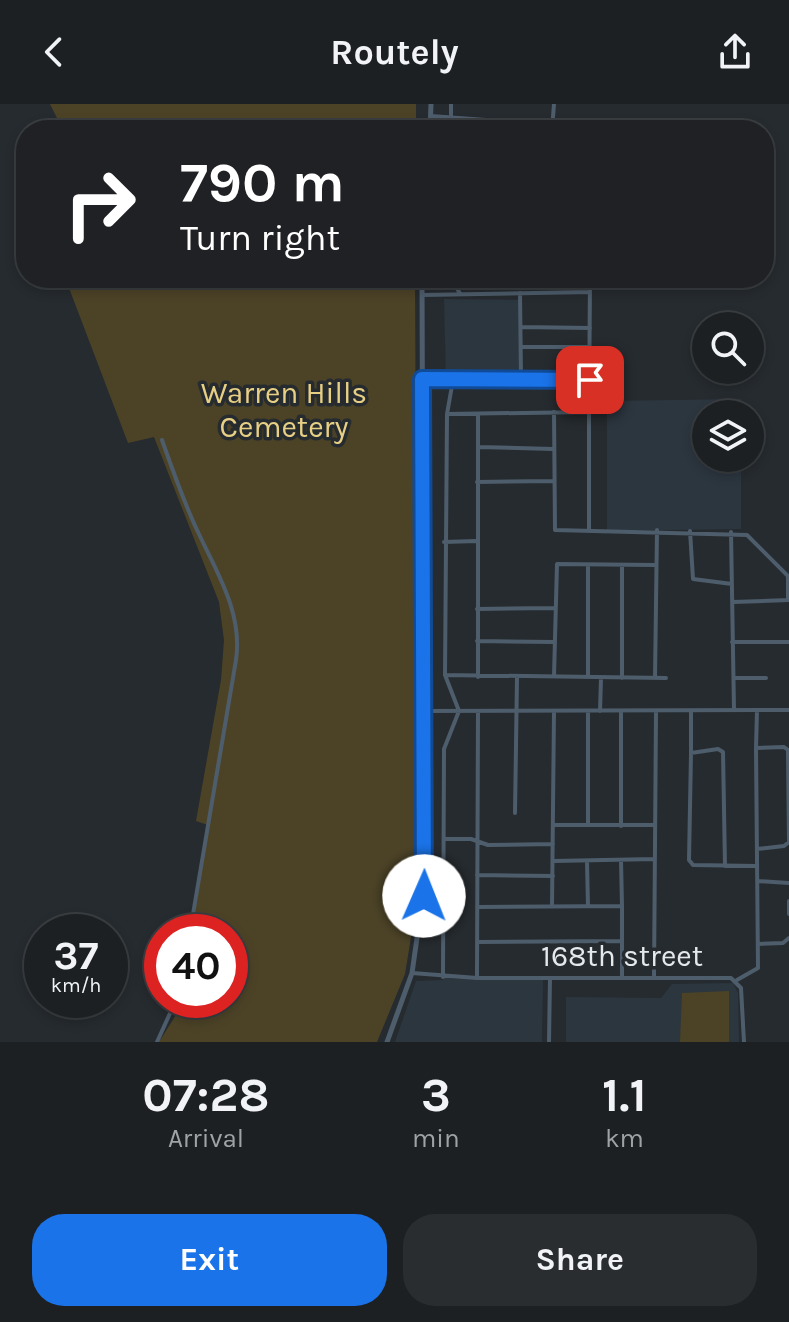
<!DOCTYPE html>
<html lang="en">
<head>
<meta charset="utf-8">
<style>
  body { margin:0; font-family:Karla,sans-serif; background:#292d30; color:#f1f3f6; height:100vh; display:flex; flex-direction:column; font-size:30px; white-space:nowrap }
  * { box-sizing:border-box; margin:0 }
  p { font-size:26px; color:#a0a3a6 }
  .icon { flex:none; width:44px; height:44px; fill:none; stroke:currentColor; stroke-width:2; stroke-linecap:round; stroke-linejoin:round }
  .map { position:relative; height:938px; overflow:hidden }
  .sheet { display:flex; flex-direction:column; background:#1c2023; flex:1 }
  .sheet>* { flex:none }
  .top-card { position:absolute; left:16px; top:16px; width:758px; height:168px; border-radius:32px; box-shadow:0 4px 12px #0003,0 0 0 2px #3a3e41; background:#202124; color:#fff; overflow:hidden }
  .buttons { position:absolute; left:692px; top:208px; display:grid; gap:16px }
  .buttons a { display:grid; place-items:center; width:72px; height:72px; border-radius:50%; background:#1c2023; box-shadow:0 4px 12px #0003,0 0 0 2px #3a3e41; font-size:40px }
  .speed { position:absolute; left:24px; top:810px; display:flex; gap:16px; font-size:40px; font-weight:700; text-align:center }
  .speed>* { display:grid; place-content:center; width:104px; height:104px; border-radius:50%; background:#1c2023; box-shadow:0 4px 12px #0003,0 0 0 2px #3a3e41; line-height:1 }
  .speed small { font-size:20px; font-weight:400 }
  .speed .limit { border:12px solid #d22; background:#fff; color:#111 }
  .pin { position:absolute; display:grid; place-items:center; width:68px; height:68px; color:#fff; margin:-34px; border-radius:16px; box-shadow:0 4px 12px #0006 }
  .me { position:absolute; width:88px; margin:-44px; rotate:1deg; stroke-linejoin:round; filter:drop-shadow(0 0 6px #0008) }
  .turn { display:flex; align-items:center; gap:28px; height:168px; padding:0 32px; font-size:36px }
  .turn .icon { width:104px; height:104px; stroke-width:2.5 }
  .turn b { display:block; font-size:56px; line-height:68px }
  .eta { display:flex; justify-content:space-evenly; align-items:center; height:136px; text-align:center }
  .eta b { font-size:48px; font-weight:700; line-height:56px }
  .cta { display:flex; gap:16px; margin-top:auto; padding:16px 32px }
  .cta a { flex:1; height:92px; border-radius:32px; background:#1a73e8; color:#fff; font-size:32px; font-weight:700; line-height:92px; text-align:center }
  .cta a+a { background:#292d30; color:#f1f3f6 }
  header { display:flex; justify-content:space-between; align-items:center; height:104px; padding:0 32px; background:#1c2023; font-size:36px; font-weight:700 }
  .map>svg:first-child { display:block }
  .built { fill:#2c363f }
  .green { fill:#4c4327 }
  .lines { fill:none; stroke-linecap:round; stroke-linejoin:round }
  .minor { stroke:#4e5d6c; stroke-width:4 }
  .tertiary { stroke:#4e5d6c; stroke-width:5 }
  .route-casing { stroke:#114b97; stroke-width:20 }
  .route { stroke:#1a73e8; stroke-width:14 }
  .labels { text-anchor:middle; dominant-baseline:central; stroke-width:7; stroke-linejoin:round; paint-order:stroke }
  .park-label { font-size:30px; fill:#e7cf84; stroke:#262b2f }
  .street-label { font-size:30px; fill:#e6e9ec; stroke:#262b2f }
</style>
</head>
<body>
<header><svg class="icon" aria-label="back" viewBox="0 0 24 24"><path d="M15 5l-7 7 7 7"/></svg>Routely<svg class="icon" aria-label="share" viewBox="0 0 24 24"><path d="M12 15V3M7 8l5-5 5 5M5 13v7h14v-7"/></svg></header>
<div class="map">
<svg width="789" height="938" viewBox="0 0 789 938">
  <rect width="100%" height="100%" fill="#262b2f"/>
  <path class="built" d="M444,195L522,196V277L446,279Z
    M741,295V310H706V354H741V425L607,427V297Z
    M444,869L457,874H543L542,938H395L416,877L443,876Z
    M733,879L738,889L739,938H566V893L661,894L672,880Z"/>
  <path class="green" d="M50,0H416V26H63Z
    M69,174H415L418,790L405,870L377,938H159L179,906L181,896H230V828H192L208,721L196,717L221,576L224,536L219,498L154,333L128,339L69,184Z
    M729,887V938H680L682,889Z"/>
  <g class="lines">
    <path class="minor" d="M431,12L552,21
      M451,13V0
      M445,26L446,13
      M477,26V16
      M552,26L554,0
      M452,174L460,190
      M520,189L521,274
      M422,191L590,188
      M521,223L590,224
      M521,243H590
      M422,275L590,276
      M554,308L555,426L747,431L788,472V496
      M589,308L590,174
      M447,310L589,308V426
      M162,336C173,367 184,399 198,428C217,469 243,509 236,556L190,828
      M478,343L553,345
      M477,378L553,377
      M690,427L693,475L732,480
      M731,428L734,606
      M444,438L476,437
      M733,498L789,496
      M477,505L554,504
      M477,537L554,538
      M732,538H789
      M445,571L447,310L453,276
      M554,572L557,460L655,461
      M478,573V310
      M588,573V461
      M622,574V461
      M655,574L657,426
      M734,574H766
      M423,607L789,606
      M600,607L601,574
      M691,607V649
      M588,608V721
      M756,644L757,606
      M515,709L517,573
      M554,721H655
      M621,722V608
      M445,735H471L488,741L553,740
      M621,756L622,802
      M554,757L655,755
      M587,757L588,802
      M725,762L723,648L718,645L691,649L689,756L693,761L756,762
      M477,771L553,772
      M757,777L789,779
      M789,797V810
      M552,802L554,607
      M477,803L622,802V873
      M478,838L621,837
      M758,840L783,839L789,834
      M412,869L477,874H731L741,884L744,938
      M477,872L478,607
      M443,873L444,645L459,607L445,571L666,574
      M654,873L656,608
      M737,876L758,864L756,644L784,643L788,646L789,738L784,742L757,745
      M157,938L176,896
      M549,938L550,874"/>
    <path class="tertiary" d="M430,26L431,0
      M387,938L412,869L424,785L422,174"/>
  </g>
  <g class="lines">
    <g class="route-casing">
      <path id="route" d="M424,792L422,275L590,276"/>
    </g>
    <use href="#route" class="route"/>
  </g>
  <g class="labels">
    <g class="park-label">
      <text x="284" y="289">Warren Hills<tspan x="284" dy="34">Cemetery</tspan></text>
    </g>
    <g class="street-label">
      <text x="622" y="852">168th street</text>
    </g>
  </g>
</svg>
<div class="buttons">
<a><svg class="icon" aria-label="search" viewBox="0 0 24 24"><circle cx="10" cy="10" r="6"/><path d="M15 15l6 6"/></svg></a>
<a><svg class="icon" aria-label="layers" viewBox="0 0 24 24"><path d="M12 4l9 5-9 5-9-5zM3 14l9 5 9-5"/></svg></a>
</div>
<div class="speed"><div>37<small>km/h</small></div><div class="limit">40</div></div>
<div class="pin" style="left:590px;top:276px;background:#d93025"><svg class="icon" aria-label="arrive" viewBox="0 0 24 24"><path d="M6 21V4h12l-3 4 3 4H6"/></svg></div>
<svg class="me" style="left:424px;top:792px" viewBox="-20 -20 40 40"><circle r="19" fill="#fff"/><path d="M0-13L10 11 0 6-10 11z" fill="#1a73e8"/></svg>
<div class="top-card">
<div class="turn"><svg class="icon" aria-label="right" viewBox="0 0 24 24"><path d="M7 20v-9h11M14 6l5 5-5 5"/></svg><div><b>790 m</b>Turn right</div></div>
</div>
</div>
<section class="sheet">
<div class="eta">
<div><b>07:28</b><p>Arrival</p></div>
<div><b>3</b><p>min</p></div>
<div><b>1.1</b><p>km</p></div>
</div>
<div class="cta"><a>Exit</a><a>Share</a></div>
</section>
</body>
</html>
